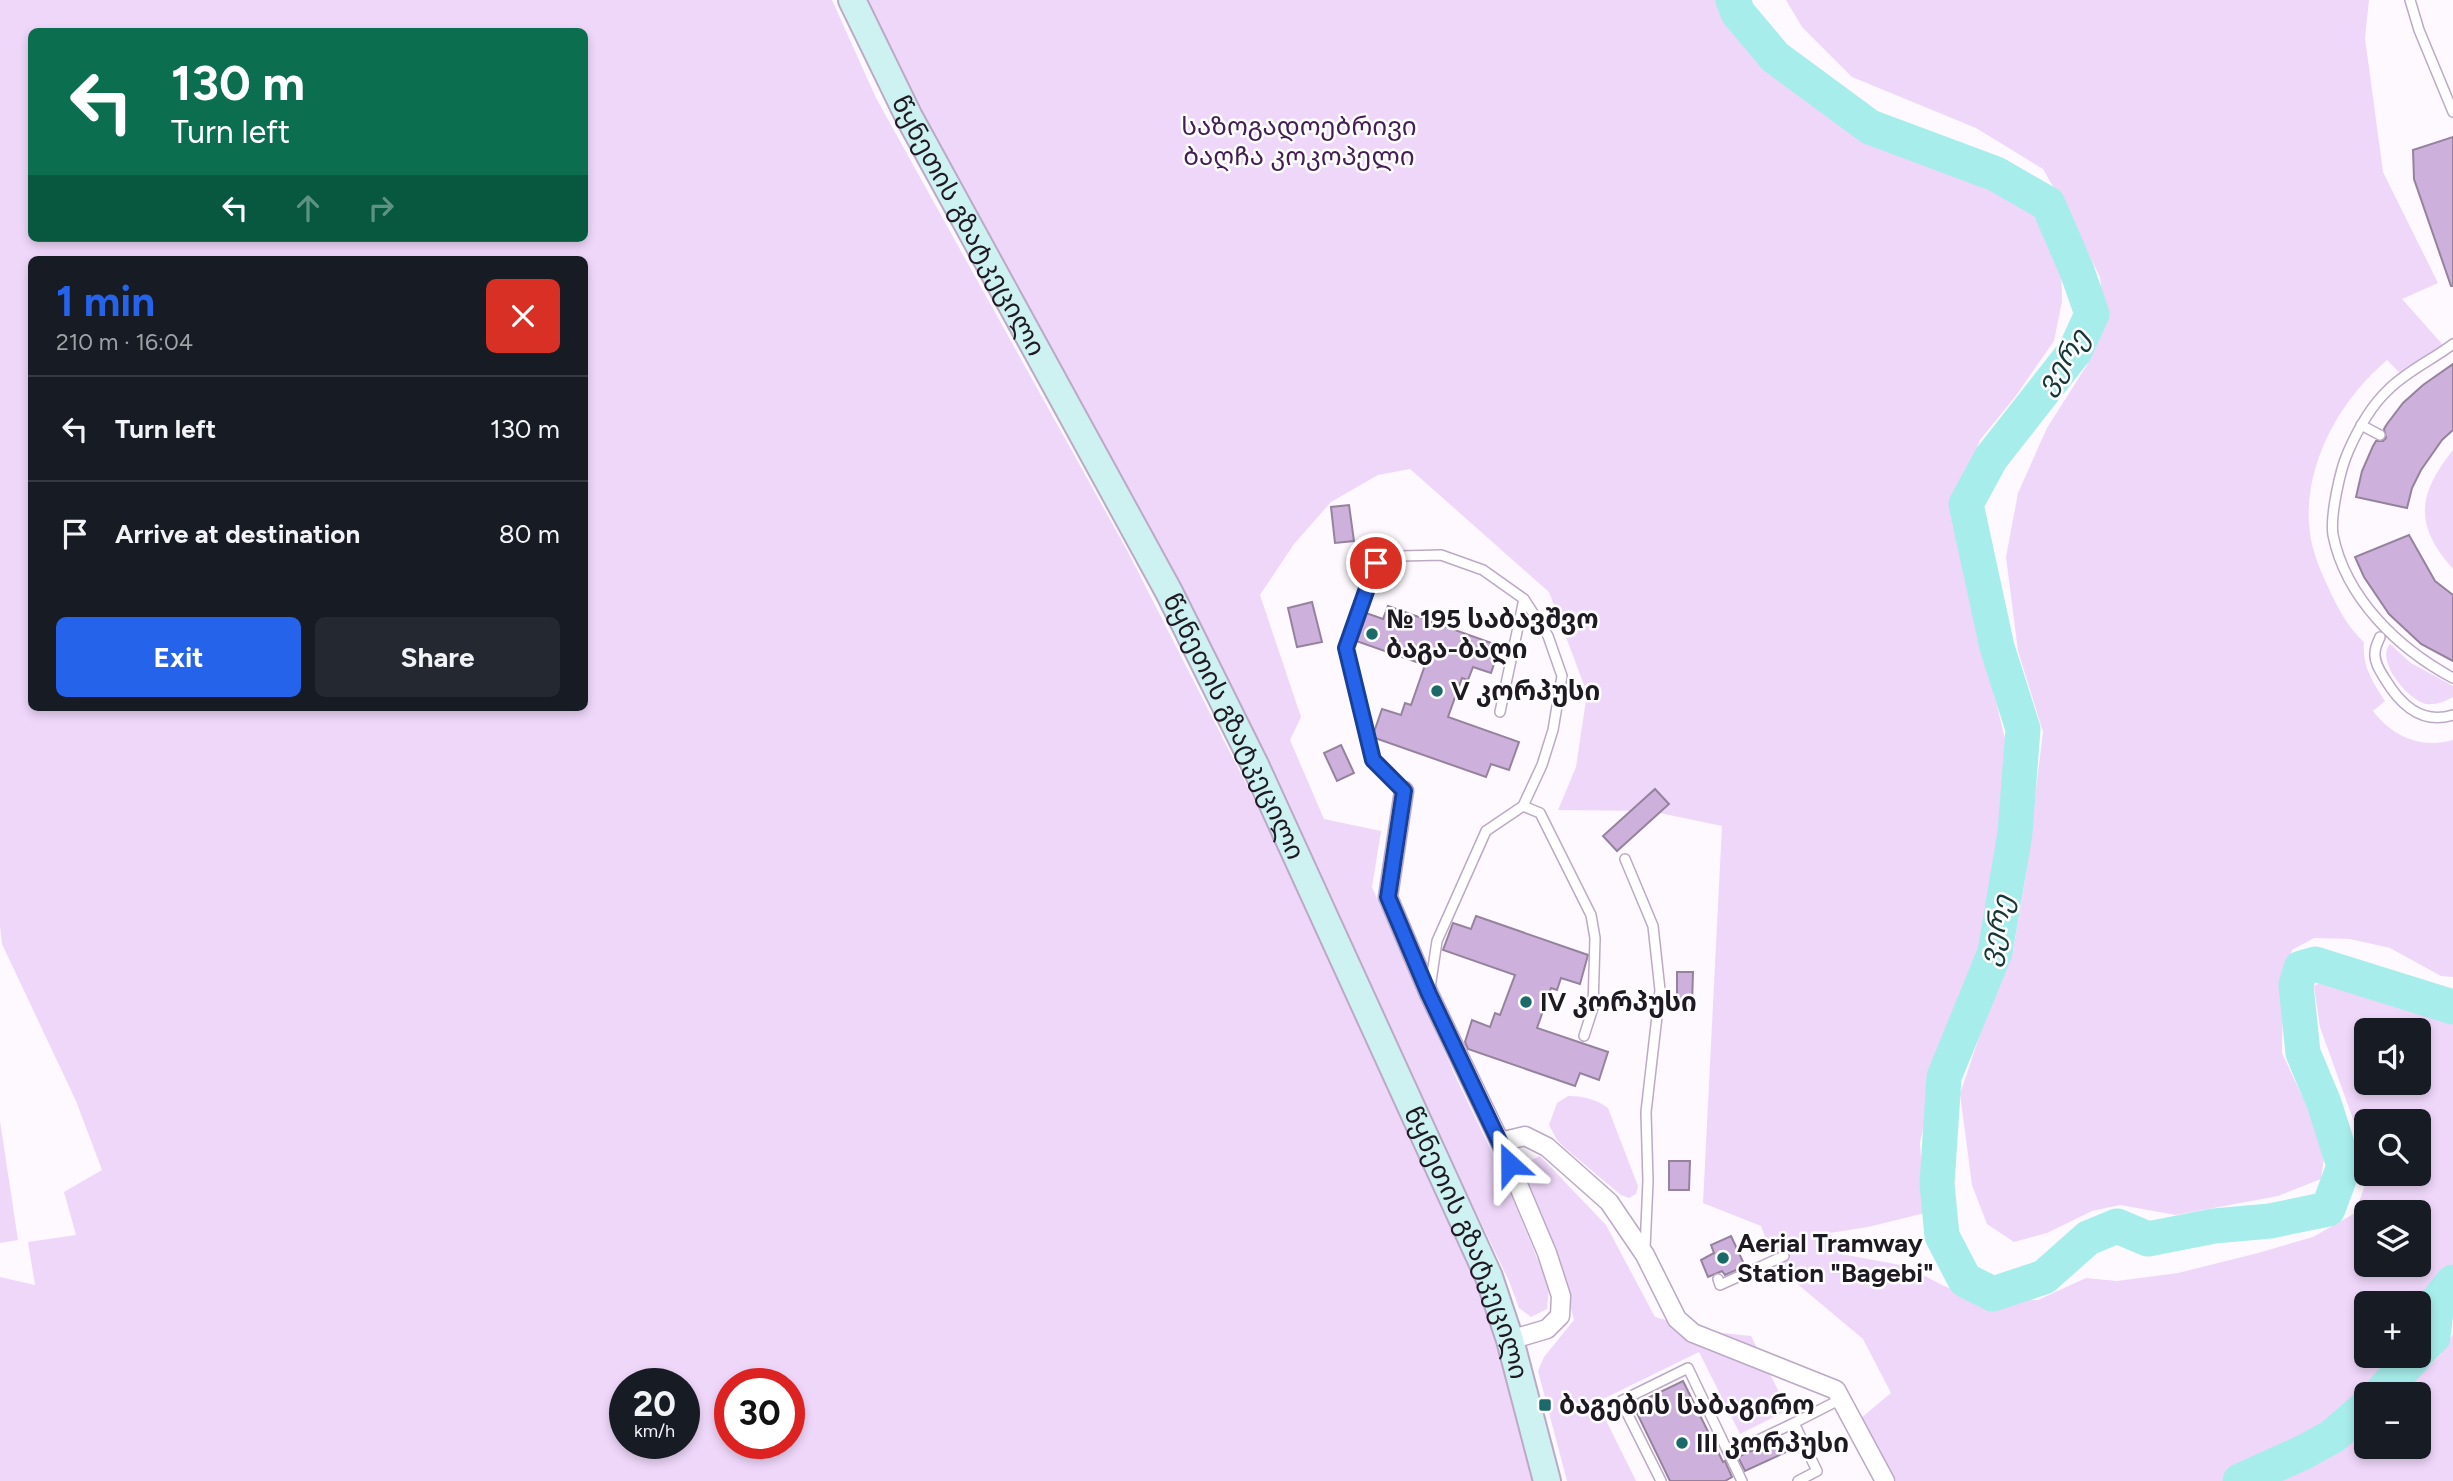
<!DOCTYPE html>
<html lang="en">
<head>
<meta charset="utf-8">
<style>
  body { margin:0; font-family:Figtree,"Noto Sans Georgian",sans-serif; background:#242831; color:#f1f3f6; height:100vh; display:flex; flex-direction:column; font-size:26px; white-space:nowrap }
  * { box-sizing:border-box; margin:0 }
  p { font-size:23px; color:#9ea1a6 }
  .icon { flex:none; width:38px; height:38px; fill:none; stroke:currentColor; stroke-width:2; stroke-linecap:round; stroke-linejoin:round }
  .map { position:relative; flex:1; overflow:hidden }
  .sheet { position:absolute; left:28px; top:256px; width:560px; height:455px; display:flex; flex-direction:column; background:#171b24; border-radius:10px; box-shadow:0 4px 10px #0003 }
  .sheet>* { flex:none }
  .banner { position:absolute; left:28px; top:28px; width:560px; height:214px; border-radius:10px; box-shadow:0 4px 10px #0003; background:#0b6e4f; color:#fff; overflow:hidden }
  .controls { position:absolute; left:2354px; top:1018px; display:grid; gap:14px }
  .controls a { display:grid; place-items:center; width:77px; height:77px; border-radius:10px; background:#171b24; box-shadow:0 4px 10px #0003; font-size:35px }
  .speed { position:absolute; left:609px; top:1368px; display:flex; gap:14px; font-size:35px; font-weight:700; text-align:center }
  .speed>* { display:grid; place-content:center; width:91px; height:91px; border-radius:50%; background:#171b24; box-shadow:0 4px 10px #0003; line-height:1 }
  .speed small { font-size:18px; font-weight:400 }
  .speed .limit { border:10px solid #d22; background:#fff; color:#111 }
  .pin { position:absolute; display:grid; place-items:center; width:60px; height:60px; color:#fff; margin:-30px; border:4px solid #fff; border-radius:50%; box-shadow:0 2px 7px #0007 }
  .me { position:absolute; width:77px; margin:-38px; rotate:336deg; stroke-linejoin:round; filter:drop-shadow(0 0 5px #0008) }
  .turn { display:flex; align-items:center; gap:24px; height:147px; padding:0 28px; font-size:32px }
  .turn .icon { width:91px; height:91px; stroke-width:2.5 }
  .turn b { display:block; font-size:49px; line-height:60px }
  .lanes { display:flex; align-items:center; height:66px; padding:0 28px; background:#0003; justify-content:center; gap:35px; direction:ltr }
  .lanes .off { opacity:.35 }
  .round { display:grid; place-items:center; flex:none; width:74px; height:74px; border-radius:10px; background:#242831 }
  .head { display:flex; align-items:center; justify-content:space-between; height:119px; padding:0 28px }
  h1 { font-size:42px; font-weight:700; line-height:52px; color:#2563eb }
  .primary-button { display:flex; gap:14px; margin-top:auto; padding:14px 28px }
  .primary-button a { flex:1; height:80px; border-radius:10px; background:#2563eb; color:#fff; font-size:28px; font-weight:700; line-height:80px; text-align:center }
  .primary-button a+a { background:#242831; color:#f1f3f6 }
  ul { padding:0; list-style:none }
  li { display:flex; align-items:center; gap:21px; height:105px; padding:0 28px; border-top:2px solid #363941 }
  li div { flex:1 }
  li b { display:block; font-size:26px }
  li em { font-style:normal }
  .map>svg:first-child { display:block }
  .green { fill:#efd7fa; fill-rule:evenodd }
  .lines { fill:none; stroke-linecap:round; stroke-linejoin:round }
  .river { stroke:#a7edeb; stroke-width:35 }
  .building { fill:#ceb0dc; stroke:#95839d; stroke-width:2 }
  .lane-casing { stroke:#bca9c5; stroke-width:12 }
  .street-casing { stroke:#bca9c5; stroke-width:21 }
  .secondary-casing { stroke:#bca9c5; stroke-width:30 }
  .lane { stroke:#fff; stroke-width:9 }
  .street { stroke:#fff; stroke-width:18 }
  .secondary { stroke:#cef2f1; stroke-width:26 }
  .route-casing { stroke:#184099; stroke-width:18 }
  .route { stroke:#2563eb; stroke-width:12 }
  .poi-dot { fill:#1c6969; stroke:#fff; stroke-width:2.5 }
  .labels { text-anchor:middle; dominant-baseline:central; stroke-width:5; stroke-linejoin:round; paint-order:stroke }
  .park-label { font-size:26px; fill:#431d53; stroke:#fff }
  .street-label { font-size:26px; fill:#1f1923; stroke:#fff }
  .poi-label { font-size:26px; font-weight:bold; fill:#1f1923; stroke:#fff; text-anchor:start }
  .water-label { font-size:28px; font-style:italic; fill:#153737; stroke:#fff }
</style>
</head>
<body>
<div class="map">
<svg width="2453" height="1481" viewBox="0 0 2453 1481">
  <rect width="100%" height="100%" fill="#fdf9ff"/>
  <path class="green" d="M0,0H832L876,98L1128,552L1275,841L1471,1256L1510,1380L1536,1481H0V1277L35,1285L28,1242L76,1235L64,1192L102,1170L76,1101L2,944L0,926ZM32,32H584V238H32ZM32,259H584V707H32ZM625,1384H684V1444H625ZM730,1384H789V1444H730Z
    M863,0H1727L1737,24L1774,75L1856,130L1978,182L2037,213L2061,257L2062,301L2054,341L2015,397L1980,440L1951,516L2006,743L1997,875L1976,964L1939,1054L1920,1143L1925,1213L1868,1227L1830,1233L1841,1254L1906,1266L1944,1286L1976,1299L2038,1300L2086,1278L2117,1281L2178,1273L2258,1253L2313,1237L2355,1213L2369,1174H2418V1122H2366V1165L2353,1119L2320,1027L2314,986L2328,979L2377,1000L2453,1024V1276C2434,1285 2426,1303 2419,1322L2418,1304H2366V1356H2399C2378,1377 2359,1401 2336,1418C2302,1443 2262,1458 2226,1481H1896L1861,1418L1891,1393L1863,1339L1776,1266L1761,1226L1703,1203L1722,826L1650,811L1558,810L1576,767L1587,693L1549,592L1410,469L1378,475L1331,502L1294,544L1260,595L1301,717L1290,740L1324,819L1381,831L1372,887L1458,1082L1502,1173L1549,1287L1547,1309L1531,1317L1519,1308L1509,1281L1208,653L884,46ZM2366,1031H2418V1083H2366ZM2366,1213H2418V1265H2366Z
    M1786,0H2369L2365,38L2383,172L2438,283L2402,299L2443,345L2400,373L2387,360C2342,398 2305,461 2309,523C2310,546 2319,568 2329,589C2337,607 2349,629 2364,642C2362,666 2372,681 2385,701L2373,711C2393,737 2421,749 2453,740V977L2441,976L2390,948L2350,939L2314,938L2292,950L2283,994L2282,1053L2310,1113L2324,1158L2321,1179L2278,1196L2176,1215L2120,1205L2092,1211L2047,1233L2014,1242L1987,1224L1972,1185L1960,1094L1995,990L2013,951L2025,880L2043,732L2018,651L2006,557L2018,493L2047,428L2087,365L2105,327L2100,277L2067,211L2043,169L1976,128L1852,77L1802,27Z
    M2453,450V569C2414,525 2417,495 2453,450Z
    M2390,644L2411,663L2453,686V697C2444,702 2436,705 2426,704C2408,700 2375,661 2390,644Z
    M1568,1096C1583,1096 1596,1099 1608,1108L1638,1186L1636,1194L1629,1198L1621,1195L1566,1149L1557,1140L1549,1125L1557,1103Z
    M0,1121L18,1240L0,1243Z
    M1540,1156L1606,1225L1655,1317L1704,1331L1751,1336L1788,1410L1740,1434L1699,1352L1597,1402L1636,1481H1567L1538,1371L1544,1357L1574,1320L1555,1251L1521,1165Z
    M2453,1334V1481H2274L2353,1435L2366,1424V1447H2418V1395H2400L2441,1354Z"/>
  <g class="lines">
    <path class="river" d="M1733,0L1738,13L1775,57L1870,127L1996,174L2048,204L2077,271L2092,314L2075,351L1991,458L1966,504L1997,647L2023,729L2015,833L1995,952L1944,1077L1937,1184L1942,1236L1965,1280L1993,1294L2044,1277L2088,1238L2117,1226L2148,1239L2214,1226L2270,1221L2328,1209L2344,1166L2324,1103L2303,1053L2296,985L2301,968L2315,964L2453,1007
      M2418,1352L2433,1337L2437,1302L2453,1282
      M2379,1395L2415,1356
      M2240,1481L2304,1452L2333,1436L2366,1407"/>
  </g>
  <path class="building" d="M2453,137V286H2451L2414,179L2413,150Z
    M2453,364V430L2442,440L2421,470L2412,488L2407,508L2356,497L2362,471L2373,446L2376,441H2383L2386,438L2384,429L2387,424L2403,403L2423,385Z
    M1349,505L1354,541L1335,543L1331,507Z
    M2409,535L2435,581L2453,595V661L2421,644L2389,614L2364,577L2355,557Z
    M1312,602L1322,642L1297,647L1288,608Z
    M1388,606L1500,646L1491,673L1473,667L1468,680L1462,678L1448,717L1519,742L1509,770L1491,764L1486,777L1375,738L1374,732L1382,709L1401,715L1405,703L1411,705L1425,665L1356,641L1366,613L1383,619Z
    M1341,745L1354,773L1337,781L1324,753Z
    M1655,789L1669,804L1617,851L1603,836Z
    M1476,916L1588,955L1580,984L1561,978L1557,990L1551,988L1537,1028L1608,1052L1599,1080L1580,1073L1575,1086L1468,1049L1465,1042L1472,1020L1490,1027L1495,1013L1500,1015L1515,975L1443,950L1453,923L1471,929Z
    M1677,972H1693L1692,1005H1677Z
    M1669,1161H1690L1689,1190H1669Z
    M1731,1236L1745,1266L1725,1275L1722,1271L1708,1277L1701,1260L1714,1253L1711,1245Z
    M1683,1381L1723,1462L1725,1461L1732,1477L1725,1481H1670L1633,1405Z
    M1779,1438L1786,1452L1745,1471L1738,1457Z"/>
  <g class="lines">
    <g class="lane-casing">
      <path id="lane" d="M2410,0L2419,30L2453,112
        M2453,344C2432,360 2407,371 2388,390C2370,407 2358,429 2348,452C2340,470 2330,516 2333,535C2346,599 2399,649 2453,678
        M2361,425L2380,435
        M2380,637C2378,642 2375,647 2375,653C2374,662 2380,671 2385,679C2400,704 2421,725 2453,715
        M1500,712L1524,599
        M1404,791L1373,760L1346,648L1376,563L1401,556L1441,555L1483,570L1524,599L1548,636L1562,676L1553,730L1542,765L1523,806L1486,831L1437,941L1430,988
        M1523,806L1540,813L1591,915L1595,938L1593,1008L1584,1036
        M1625,859L1653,926L1660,990L1646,1112L1648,1181L1645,1249
        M1718,1279L1720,1285L1784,1256
        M1661,1481L1621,1401L1688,1368L1729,1454
        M1742,1481L1729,1454L1794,1423
        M1798,1481L1817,1471L1794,1423L1841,1399"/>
    </g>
    <g class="street-casing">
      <path id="street" d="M1404,791L1388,897L1429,994L1500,1142L1547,1253L1561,1296L1560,1316L1547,1329L1510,1340
        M1500,1142L1525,1136L1547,1147L1609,1202L1645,1255L1677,1319L1693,1333L1836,1390L1885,1481"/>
    </g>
    <g class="secondary-casing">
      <g id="secondary">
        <path id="s1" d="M852,0L909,117L1169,592L1255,765L1489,1277L1510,1340L1547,1481"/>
      </g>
    </g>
    <use href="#lane" class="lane"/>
    <use href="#street" class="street"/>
    <use href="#secondary" class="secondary"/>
  </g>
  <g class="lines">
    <g class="route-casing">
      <path id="route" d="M1376,563L1346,648L1373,760L1404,791L1388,897L1429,994L1510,1164"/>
    </g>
    <use href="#route" class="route"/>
  </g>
  <g class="poi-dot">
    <circle cx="1372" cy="634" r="7"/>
    <circle cx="1437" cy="691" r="7"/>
    <circle cx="1526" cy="1002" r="7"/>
    <circle cx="1723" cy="1258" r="7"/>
    <rect x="1538" y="1398" width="14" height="14" rx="3.5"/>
    <circle cx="1682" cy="1443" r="7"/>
  </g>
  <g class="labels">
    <g class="park-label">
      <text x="1299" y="126">საზოგადოებრივი<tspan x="1299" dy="30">ბაღჩა კოკოპელი</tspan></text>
    </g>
    <g class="street-label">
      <text stroke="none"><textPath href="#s1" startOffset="254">წყნეთის გზატკეცილი</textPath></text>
      <text stroke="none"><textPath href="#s1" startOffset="821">წყნეთის გზატკეცილი</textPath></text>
      <text stroke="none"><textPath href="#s1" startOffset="1388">წყნეთის გზატკეცილი</textPath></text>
    </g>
    <g class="poi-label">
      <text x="1386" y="619">№ 195 საბავშვო<tspan x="1386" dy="30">ბაგა-ბაღი</tspan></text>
      <text x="1451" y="691">V კორპუსი</text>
      <text x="1540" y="1002">IV კორპუსი</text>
      <text x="1737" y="1243">Aerial Tramway<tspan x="1737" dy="30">Station "Bagebi"</tspan></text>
      <text x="1559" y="1405">ბაგების საბაგირო</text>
      <text x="1696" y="1443">III კორპუსი</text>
    </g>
    <g class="water-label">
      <text transform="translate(2062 361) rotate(-56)">ვერე</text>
      <text transform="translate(1995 930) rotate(-77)">ვერე</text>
    </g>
  </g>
</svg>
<div class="controls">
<a><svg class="icon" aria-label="sound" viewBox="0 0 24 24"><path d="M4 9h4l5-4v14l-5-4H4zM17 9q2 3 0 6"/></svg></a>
<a><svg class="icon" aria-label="search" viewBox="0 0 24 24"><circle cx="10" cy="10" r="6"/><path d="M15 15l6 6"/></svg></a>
<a><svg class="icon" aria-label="layers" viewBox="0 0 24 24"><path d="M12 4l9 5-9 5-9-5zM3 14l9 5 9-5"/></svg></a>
<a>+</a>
<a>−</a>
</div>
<div class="speed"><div>20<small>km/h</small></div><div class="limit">30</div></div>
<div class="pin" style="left:1376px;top:563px;background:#d93025"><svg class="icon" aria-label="arrive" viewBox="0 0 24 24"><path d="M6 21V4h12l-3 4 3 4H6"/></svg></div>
<svg class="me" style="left:1510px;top:1164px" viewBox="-20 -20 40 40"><path d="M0-17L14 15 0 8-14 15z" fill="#2563eb" stroke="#fff" stroke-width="4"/></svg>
<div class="banner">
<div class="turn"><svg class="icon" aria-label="left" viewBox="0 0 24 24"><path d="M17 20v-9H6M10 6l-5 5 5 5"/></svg><div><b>130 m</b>Turn left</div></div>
<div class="lanes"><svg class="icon" aria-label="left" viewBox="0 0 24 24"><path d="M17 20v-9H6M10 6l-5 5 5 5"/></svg><svg class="icon off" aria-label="ahead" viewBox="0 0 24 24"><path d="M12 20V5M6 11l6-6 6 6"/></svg><svg class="icon off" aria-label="right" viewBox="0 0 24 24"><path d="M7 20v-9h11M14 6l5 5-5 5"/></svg></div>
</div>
<section class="sheet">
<div class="head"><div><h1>1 min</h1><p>210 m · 16:04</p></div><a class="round" style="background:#d93025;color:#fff"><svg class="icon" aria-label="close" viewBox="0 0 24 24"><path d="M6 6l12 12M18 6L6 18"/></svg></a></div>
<ul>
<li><svg class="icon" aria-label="left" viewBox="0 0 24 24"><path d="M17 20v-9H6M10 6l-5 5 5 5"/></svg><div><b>Turn left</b></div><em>130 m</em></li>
<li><svg class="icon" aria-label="arrive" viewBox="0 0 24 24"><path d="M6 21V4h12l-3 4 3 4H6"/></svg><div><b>Arrive at destination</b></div><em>80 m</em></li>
</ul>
<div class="primary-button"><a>Exit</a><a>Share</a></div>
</section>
</div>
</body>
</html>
